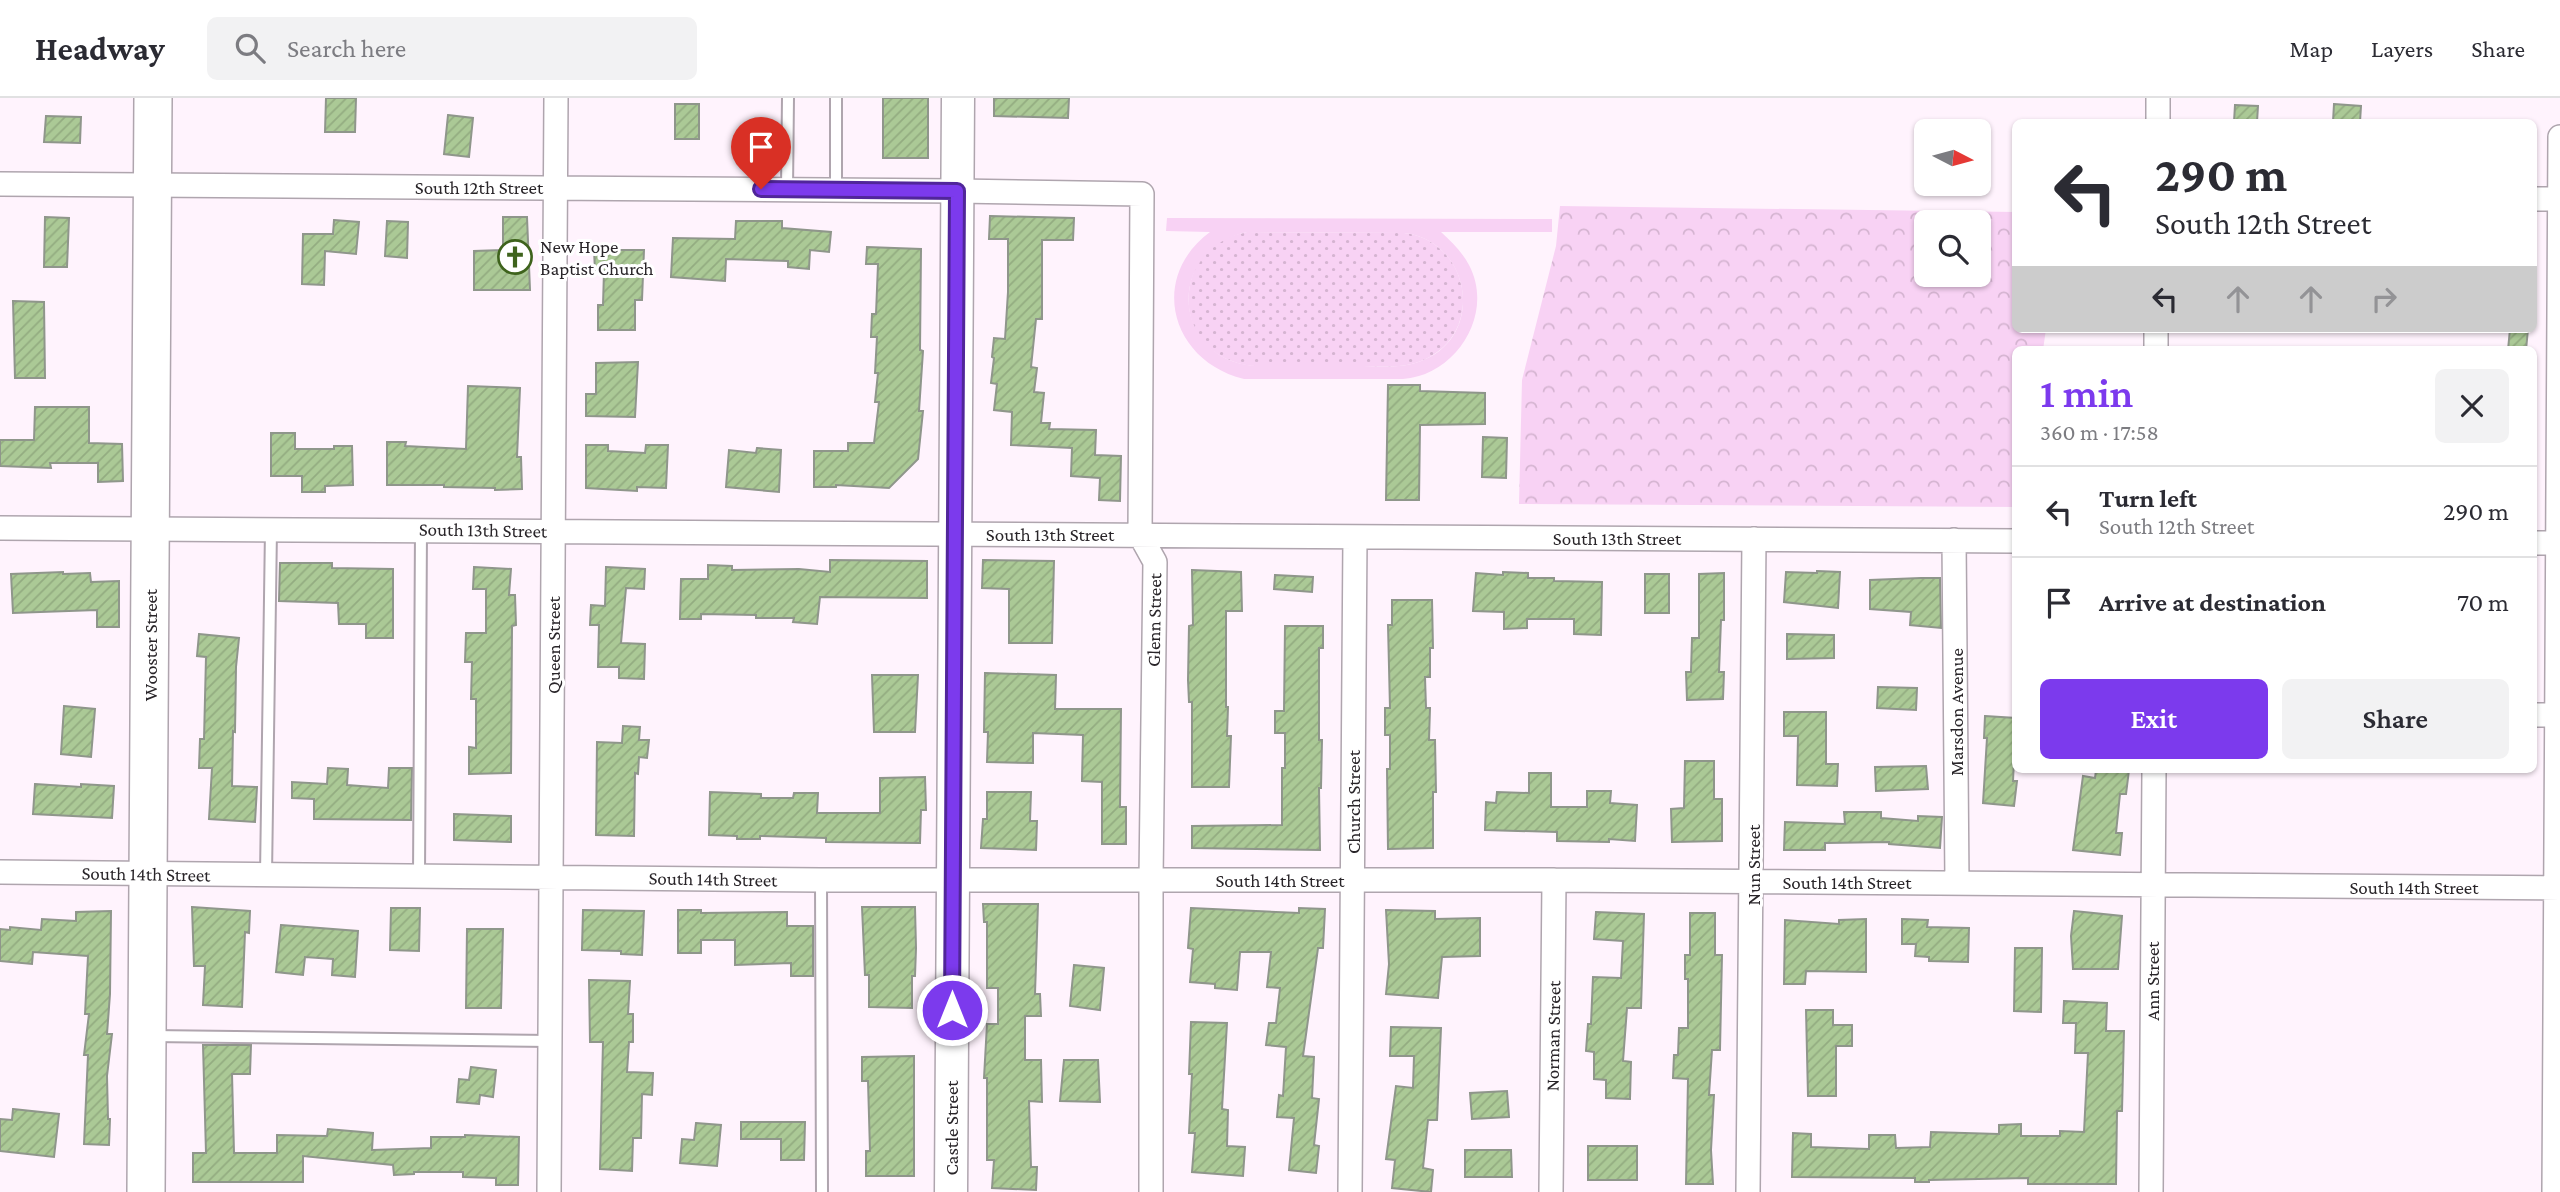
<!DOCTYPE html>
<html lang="en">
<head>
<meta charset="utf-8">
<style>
  body { margin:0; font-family:"Crimson Pro",serif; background:#f2f2f3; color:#2b2b33; height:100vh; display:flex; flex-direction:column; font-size:26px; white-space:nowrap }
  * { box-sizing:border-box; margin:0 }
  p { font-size:23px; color:#7c7c81 }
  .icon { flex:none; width:38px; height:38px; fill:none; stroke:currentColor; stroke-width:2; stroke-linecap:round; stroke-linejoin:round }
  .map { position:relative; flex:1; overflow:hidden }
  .panel { position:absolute; left:2012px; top:248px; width:525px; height:427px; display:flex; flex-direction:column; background:#fff; border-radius:10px; box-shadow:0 2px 5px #0004 }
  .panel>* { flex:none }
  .banner { position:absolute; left:2012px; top:21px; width:525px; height:214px; border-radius:10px; box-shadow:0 2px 5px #0004; background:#fff; color:#2b2b33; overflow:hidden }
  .needle { width:46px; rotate:96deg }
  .fabs { position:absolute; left:1914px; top:21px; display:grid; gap:14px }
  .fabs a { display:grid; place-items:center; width:77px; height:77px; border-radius:10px; background:#fff; box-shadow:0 2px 5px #0004; font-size:35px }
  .pin { position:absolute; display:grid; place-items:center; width:60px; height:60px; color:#fff; margin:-72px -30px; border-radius:50% 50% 50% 0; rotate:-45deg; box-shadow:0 0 7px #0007 }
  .pin .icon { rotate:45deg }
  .me { position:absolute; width:77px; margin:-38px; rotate:0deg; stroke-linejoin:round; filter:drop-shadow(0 0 5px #0008) }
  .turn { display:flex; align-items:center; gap:24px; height:147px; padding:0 28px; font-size:32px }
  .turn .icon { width:91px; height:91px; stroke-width:2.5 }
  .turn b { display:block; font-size:49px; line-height:60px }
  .lanes { display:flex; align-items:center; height:66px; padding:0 28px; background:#0003; justify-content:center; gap:35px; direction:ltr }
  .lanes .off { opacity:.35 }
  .round { display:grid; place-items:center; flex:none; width:74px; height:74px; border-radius:10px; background:#f2f2f3 }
  .headline { display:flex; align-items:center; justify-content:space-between; height:119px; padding:0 28px }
  h1 { font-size:42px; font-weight:600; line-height:52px; color:#7c3aed }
  .action { display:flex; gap:14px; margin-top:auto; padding:14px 28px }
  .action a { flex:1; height:80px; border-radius:10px; background:#7c3aed; color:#fff; font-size:28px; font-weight:600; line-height:80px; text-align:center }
  .action a+a { background:#f2f2f3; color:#2b2b33 }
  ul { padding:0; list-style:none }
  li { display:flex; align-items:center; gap:21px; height:91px; padding:0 28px; border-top:2px solid #e1e1e2 }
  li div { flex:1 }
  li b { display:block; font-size:26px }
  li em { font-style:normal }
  header { display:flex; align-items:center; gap:42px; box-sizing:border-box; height:98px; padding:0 35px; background:#fff; border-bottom:2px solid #e1e1e2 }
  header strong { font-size:33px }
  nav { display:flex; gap:38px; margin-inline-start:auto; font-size:24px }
  .search { width:490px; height:63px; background:#f2f2f3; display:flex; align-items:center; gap:18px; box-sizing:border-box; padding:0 24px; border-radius:10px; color:#7c7c81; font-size:26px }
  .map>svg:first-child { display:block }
  .grass { fill:url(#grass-dots) }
  .forest { fill:url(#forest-crowns); fill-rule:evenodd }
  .pitch { fill:#f8d2f4; fill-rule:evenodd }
  .building { fill:url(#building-hatch); stroke:#8f968b; stroke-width:2 }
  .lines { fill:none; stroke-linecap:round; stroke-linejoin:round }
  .lane-casing { stroke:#afa5ae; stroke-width:14 }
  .street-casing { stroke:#afa5ae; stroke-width:26 }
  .secondary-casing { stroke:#afa5ae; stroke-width:35 }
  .primary-casing { stroke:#afa5ae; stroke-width:40 }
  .lane { stroke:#fff; stroke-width:10 }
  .street { stroke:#fff; stroke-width:23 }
  .secondary { stroke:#fff; stroke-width:32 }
  .primary { stroke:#fff; stroke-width:37 }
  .route-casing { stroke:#51269a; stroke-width:18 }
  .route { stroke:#7c3aed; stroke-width:12 }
  .labels { text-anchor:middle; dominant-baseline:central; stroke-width:6; stroke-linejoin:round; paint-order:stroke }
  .street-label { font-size:19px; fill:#292529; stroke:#fff }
  .poi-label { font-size:19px; fill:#292529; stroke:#fff; text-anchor:start }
</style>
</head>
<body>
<header>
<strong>Headway</strong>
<div class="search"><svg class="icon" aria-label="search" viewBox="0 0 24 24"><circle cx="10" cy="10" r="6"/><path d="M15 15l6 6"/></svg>Search here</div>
<nav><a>Map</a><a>Layers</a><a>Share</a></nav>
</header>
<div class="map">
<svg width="2560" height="1094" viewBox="0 0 2560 1094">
  <defs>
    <pattern id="grass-dots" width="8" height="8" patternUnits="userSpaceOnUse" patternTransform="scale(1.75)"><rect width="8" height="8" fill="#f8d2f4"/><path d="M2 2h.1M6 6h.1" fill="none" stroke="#d5b4d1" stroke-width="1.8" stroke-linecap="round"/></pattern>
    <pattern id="forest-crowns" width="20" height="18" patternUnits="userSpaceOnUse" patternTransform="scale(1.75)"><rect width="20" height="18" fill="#f8d2f4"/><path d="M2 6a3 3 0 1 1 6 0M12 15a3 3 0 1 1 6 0" fill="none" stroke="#d5b4d1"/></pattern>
    <pattern id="building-hatch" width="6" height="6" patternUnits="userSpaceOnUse" patternTransform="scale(1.75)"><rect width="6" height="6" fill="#abc996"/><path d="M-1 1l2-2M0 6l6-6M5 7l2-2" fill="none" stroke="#93ac81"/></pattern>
  </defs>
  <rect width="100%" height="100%" fill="#fff3fd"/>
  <path class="grass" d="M1247,134L1404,135C1472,143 1486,238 1421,263C1402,271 1378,268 1357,268C1323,268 1289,268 1255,268C1235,267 1210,256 1199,238C1181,211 1187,169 1212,148C1222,140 1235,137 1247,134Z"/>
  <path class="forest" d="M1560,108L2016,114V231H2046L2043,252H2016V409L1519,406L1522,282L1556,148ZM1927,124H1979V177H1927Z"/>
  <path class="pitch" d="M1167,120L1552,121V134H1441C1452,144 1462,154 1469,167C1495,216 1456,277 1403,281H1244C1171,263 1148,180 1210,134L1166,133ZM1247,134L1404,135C1472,143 1486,239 1421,263C1402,271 1378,268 1357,268C1323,268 1289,268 1255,268C1172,262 1164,152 1247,134Z"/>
  <path class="building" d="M326,0H356L355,34H325Z
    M883,0H928V60H883Z
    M994,0H1069L1068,20L994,18Z
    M675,6H699V41H675Z
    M2334,6L2361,8L2360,24H2333Z
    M2235,7L2258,8L2257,24H2234Z
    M448,17L473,20L469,59L444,56Z
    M46,18L81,19L80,45L44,44Z
    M990,118L1074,120L1073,142H1042V221H1036L1031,269L1037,270L1034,294L1044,295L1041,325H1050L1049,331L1096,332L1095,357L1121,358L1120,403L1099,402L1100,380L1071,378L1072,350L1011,347L1012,314L994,312L997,286L991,285L994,260L992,259L994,240L1005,241L1008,194V141H989Z
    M45,119L69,120L67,169H44Z
    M503,119H527L530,192H474V153L503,152Z
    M334,122L359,124L356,156L325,153L324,187L302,186L303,136H333Z
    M387,123L408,124L407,160L385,158Z
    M736,123H782V130L831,134L829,154L810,152L809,171L788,169V163L726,161L725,183L671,179L673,140L735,141Z
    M867,149L921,151L920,252L923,253L919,313H923L918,361L889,390L836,387V389H814V353H848V345H874L879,304H875L878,275H875L877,239H871L872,216H876L878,166H866Z
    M594,152H644L642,202H635V232H598V207H603L604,173H595Z
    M13,203L44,204L45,280H15Z
    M2510,231H2528L2526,252H2508Z
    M638,264L635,319L586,318V296H596V265Z
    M1388,287H1420V293L1485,295V326L1420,327L1419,402H1386Z
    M468,288L520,290L517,359H521L522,391L495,392V390L444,389V387H387V344H406L405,348L466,351Z
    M35,309H89V345L122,346L123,383L98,384V365H50L51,370L0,368V342H34Z
    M271,335H295V351H334V348H352L353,387L325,388V394H302V378H271Z
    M1483,339L1507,340L1506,380L1482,379Z
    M586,347H608V353L645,355L646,347H668L666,390L637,389V393L586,390Z
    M757,350L781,352L779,394L726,389L729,352L756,355Z
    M830,462L927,463V500L820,499L817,526L793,524L794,520H756V517L701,516V521H680L681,481H708V467L732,468V472L799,471L830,474Z
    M983,462L1054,463L1052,545H1009V491L982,490Z
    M280,465H332V470L393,471V540H366V526H339L338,505L279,503Z
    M474,469L511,471L509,497H515L516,527L512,528L511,675L469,676V649L476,650V601H471L472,564H465L466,535H486V491H473Z
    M606,469L645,471L644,491L626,490L621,545L645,546L644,581L619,580V569H598L599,527H590L591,507L605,508Z
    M1192,472L1241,474L1242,513H1226V609H1228L1227,638H1231L1229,689H1192V604H1189L1188,582L1189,528L1193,527Z
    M1817,473L1840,474L1838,510L1784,504L1786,474L1817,475Z
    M63,474V476L90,475L91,484L119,483V529H97V512L13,515L11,476Z
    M1503,474L1528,475V480H1554V483L1602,484L1601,537L1574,536V521H1527V530L1504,531V514L1473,513L1476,475L1503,477Z
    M1724,475V522H1721L1719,574H1724L1723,601L1687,602L1686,574H1691L1692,540H1699V476Z
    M1645,476H1669V515H1645Z
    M1275,477L1313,479L1312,494L1274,491Z
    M1921,480H1940L1941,530L1910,527L1911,514L1870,511V482Z
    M1392,502H1432L1433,550H1430V579H1425L1426,610H1430L1429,642H1435L1436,694H1433V750L1388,751L1387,671H1390V637H1385V610H1390L1388,527H1392Z
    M1285,528H1323V550H1319V642H1322L1321,690H1319L1320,752L1192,750V728L1282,727V670H1285V635H1275V613H1284Z
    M199,536L239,540L236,569L235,634L233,633L232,688L257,689L255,724L209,721L212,670H199L200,641H204L206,559L197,558Z
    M1787,536L1834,537V560L1787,561Z
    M985,575L1056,577L1055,611H1121L1120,709H1126V746H1102V684L1082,683L1083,637L1033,635V665L987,664L988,634H984Z
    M872,577H918L915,634H874Z
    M1878,589L1917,590L1916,612L1877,610Z
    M64,608L95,611L91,659L61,656Z
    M1784,614H1826V666H1838L1837,688L1797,687L1798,638H1784Z
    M1985,618L2016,620L2013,683H2017L2014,708L1983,705L1987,640H1984Z
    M623,628L640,629L639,642H649L647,660L639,659L638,676L635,675L634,738L596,737L597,644L622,645Z
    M1685,663H1714V701H1722V743L1672,744L1671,711L1684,710Z
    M1926,668L1928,691L1876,693L1875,669Z
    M328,670L348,671L347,687L388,690L389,670H412L411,722L314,721V701L292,700V684L327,686Z
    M2096,672H2129L2126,696H2120L2116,735H2122L2120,757L2073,752L2083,678L2095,680Z
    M1529,675H1551V709H1587V693H1611L1610,705L1637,707L1635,743L1609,741V744L1557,743V734L1485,732L1486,704L1496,705L1497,694L1529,695Z
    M925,679L926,712H921L920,745L826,744V740L760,738V741H737V738L709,737L710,694L761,696V700H793L794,695H818L817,715H880V680Z
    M35,686L81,689V686L114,688L112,720L33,716Z
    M987,694H1031L1030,723H1037L1036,752L981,750L983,721H987Z
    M1844,714H1881V720L1918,723V718L1942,719L1940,750L1889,746V744L1825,745V752H1784L1785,724L1845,726Z
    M454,716L511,718V744L454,742Z
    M983,806H1038L1035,896H1040L1041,918H1025V962H1041L1042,1004L1029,1003L1031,1069H1037L1036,1092L992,1090L994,1062H987V980H984L987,926H998V890H987V824H984Z
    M192,809L250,813L249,835L245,834L242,909L203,907L205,868H194Z
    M862,809H915L916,850L915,878H912V910L869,909V877H865Z
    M391,810H420L419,853L390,852Z
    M1191,810L1299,815V810L1325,811L1323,850H1318L1303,958L1314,959L1312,1000L1319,1001L1314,1047L1319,1048L1316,1075L1289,1072L1294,1020L1277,1019L1279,997L1283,998L1286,949L1266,947L1269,925H1276L1280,890L1267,889L1271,854H1240L1237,892L1215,890V886L1190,884L1193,851L1188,850Z
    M583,812L644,813L642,857L621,856V853L582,852Z
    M678,812H701V815L787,814V828H813V878H791V865L735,867V842H701V855H678Z
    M1386,812L1435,813V821L1480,820V858L1442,859L1438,900L1386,896L1389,866Z
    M111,813L110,896L107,936H112L107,978L108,1021H110L109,1047L84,1046L88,957H84L89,916H85L88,858L33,854L32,866L0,863V831L10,832V829L41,832L42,821L76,823V814Z
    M2074,813L2122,818L2118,871H2073L2071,838Z
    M1596,814L1644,816L1641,910H1627L1623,963L1631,964L1630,1001L1606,1000V982L1594,981V954L1586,953L1588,926H1591L1593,879L1621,880L1623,843L1594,841Z
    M1690,815H1715V857H1722L1720,952H1712L1709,997H1714L1711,1052L1713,1086H1686L1688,981L1673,980L1674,957H1678L1679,930H1688V881H1685V857H1690Z
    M1866,821V874L1806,873L1805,886H1784L1785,822L1839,826V822Z
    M1902,821L1928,822L1927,829L1969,830L1968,864L1929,863V859L1915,858L1916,846H1902Z
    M281,827L358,833L355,879L332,877L333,861L305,859L303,877L276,874Z
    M467,831H503L501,910H466Z
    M2015,850H2042L2041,914L2014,913Z
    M1074,867L1104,870L1100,912L1070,908Z
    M589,882L630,883L628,916H633V944H629L627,974L653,975L652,997L642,996L641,1040H633L632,1073L600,1071L603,944H590Z
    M2064,903L2107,905L2106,933H2124L2122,1013H2117L2116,1086H2028V1080L1929,1082V1084H1915V1080L1792,1079L1793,1035L1811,1036V1049L1869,1051V1037H1895L1896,1050L1930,1049L1931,1034L1999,1036V1027L2021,1026V1038H2060V1033L2084,1034L2088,955H2075L2076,925H2063Z
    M1806,912H1833V927H1852V948H1836V998H1808Z
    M1191,924L1227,925L1222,1011L1228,1012L1227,1048L1245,1049L1243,1078L1192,1074L1195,1035H1189L1192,976H1189Z
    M1391,929L1441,930L1437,1022H1428L1423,1070L1433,1072L1431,1094L1392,1090L1395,1062L1386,1061L1396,988L1413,990L1414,958H1390Z
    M203,947H251L250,976H232L234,1055H277V1037L327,1038L328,1031L373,1035L372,1052L431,1050V1039H465V1037L519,1039L518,1087H496V1080L463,1079V1074H414V1076L394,1077L393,1067L303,1058V1084H193V1055H206Z
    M914,958V1078H866V1053H870L868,983H862V959Z
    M1064,962H1098L1100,1004L1060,1003Z
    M471,969L496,972L493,999L480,997L479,1006L457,1004L459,981L469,982Z
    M1507,993L1509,1019L1472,1021L1470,995Z
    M13,1011L59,1016L54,1059L0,1053V1021L12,1022Z
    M741,1024H805L804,1062H781V1041H741Z
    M696,1025L721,1027L717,1068L680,1065L682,1041L694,1042Z
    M1588,1048H1637V1082H1588Z
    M1465,1052H1511L1512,1079H1465Z"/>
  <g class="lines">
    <g class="lane-casing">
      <path id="lane" d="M787,91L788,0
        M836,92V0
        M266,777L271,431
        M419,778L421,432
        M821,782L822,1094
        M151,938L550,943"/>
    </g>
    <g class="street-casing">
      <path id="street" d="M2158,24V0
        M0,86L957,93L1142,96L1140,437L1155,464L1151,781V1094
        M2534,101H2560
        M2156,252V231
        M0,430L2016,443
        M1954,442L1957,785
        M2534,445H2560
        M2534,617H2560
        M0,774L821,782H1554L2560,790
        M549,1094L556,0
        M1350,1094L1355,439
        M1551,1094L1554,782
        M1748,1094L1754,441
        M2151,1094L2154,672
        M2554,1094L2560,39"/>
    </g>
    <g class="secondary-casing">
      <path id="secondary" d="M951,1094L958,0"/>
    </g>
    <g class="primary-casing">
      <path id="primary" d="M146,1094L153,0"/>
    </g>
    <use href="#lane" class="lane"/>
    <use href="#street" class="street"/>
    <use href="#secondary" class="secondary"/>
    <use href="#primary" class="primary"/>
  </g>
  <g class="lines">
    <g class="route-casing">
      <path id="route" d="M761,91L957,93L952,912"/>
    </g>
    <use href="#route" class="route"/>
  </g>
  <defs>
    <g id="church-ring" transform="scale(1.75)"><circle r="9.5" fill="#fff" stroke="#3e631c" stroke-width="1.5"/><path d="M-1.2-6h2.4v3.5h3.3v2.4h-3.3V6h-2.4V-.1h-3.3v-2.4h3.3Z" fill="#3e631c"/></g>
  </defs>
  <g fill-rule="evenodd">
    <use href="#church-ring" x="515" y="159"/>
  </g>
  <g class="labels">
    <g class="street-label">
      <text x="479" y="89">South 12th Street</text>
      <text transform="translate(483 432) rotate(1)">South 13th Street</text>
      <text x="1050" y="436">South 13th Street</text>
      <text x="1617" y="440">South 13th Street</text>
      <text transform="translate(1154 522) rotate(-89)">Glenn Street</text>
      <text transform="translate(150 547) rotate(-90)">Wooster Street</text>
      <text transform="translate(553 547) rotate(-90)">Queen Street</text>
      <text transform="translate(1956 614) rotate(-90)">Marsdon Avenue</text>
      <text transform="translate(1353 704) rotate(-90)">Church Street</text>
      <text transform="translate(1753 767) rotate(-90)">Nun Street</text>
      <text transform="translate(146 776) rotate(1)">South 14th Street</text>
      <text transform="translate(713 781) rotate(1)">South 14th Street</text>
      <text x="1280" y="782">South 14th Street</text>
      <text x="1847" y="784">South 14th Street</text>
      <text x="2414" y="789">South 14th Street</text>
      <text transform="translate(2152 883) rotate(-90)">Ann Street</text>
      <text transform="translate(1553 938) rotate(-89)">Norman Street</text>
      <text transform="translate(951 1030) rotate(-90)">Castle Street</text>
    </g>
    <g class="poi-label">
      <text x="540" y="148">New Hope<tspan x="540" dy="22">Baptist Church</tspan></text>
    </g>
  </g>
</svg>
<div class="fabs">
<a><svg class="needle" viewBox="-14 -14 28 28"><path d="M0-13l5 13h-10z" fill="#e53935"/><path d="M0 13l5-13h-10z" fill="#7c7c81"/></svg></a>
<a><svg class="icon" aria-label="search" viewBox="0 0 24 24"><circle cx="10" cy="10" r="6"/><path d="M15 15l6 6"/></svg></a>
</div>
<div class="pin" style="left:761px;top:91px;background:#d93025"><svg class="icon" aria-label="arrive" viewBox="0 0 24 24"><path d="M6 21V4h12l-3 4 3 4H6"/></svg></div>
<svg class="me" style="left:952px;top:912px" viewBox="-20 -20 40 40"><circle r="17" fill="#7c3aed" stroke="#fff" stroke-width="3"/><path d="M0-11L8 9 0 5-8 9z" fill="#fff"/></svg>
<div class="banner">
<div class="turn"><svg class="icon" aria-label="left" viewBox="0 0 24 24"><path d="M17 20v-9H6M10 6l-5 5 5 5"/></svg><div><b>290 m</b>South 12th Street</div></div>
<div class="lanes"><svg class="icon" aria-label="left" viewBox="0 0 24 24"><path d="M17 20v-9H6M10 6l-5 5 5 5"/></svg><svg class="icon off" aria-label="ahead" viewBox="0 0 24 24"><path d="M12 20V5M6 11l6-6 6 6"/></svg><svg class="icon off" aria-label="ahead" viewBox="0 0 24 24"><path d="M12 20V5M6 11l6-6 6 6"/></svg><svg class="icon off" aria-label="right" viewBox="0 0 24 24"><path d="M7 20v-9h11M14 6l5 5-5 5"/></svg></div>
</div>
<section class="panel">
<div class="headline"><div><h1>1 min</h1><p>360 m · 17:58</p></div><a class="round"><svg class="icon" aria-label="close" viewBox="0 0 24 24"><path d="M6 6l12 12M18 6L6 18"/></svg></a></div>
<ul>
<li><svg class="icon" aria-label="left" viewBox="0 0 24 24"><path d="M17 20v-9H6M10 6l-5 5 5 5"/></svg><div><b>Turn left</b><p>South 12th Street</p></div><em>290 m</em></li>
<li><svg class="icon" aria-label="arrive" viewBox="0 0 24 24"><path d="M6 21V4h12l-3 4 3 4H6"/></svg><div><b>Arrive at destination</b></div><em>70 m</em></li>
</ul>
<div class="action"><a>Exit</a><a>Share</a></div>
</section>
</div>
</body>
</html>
